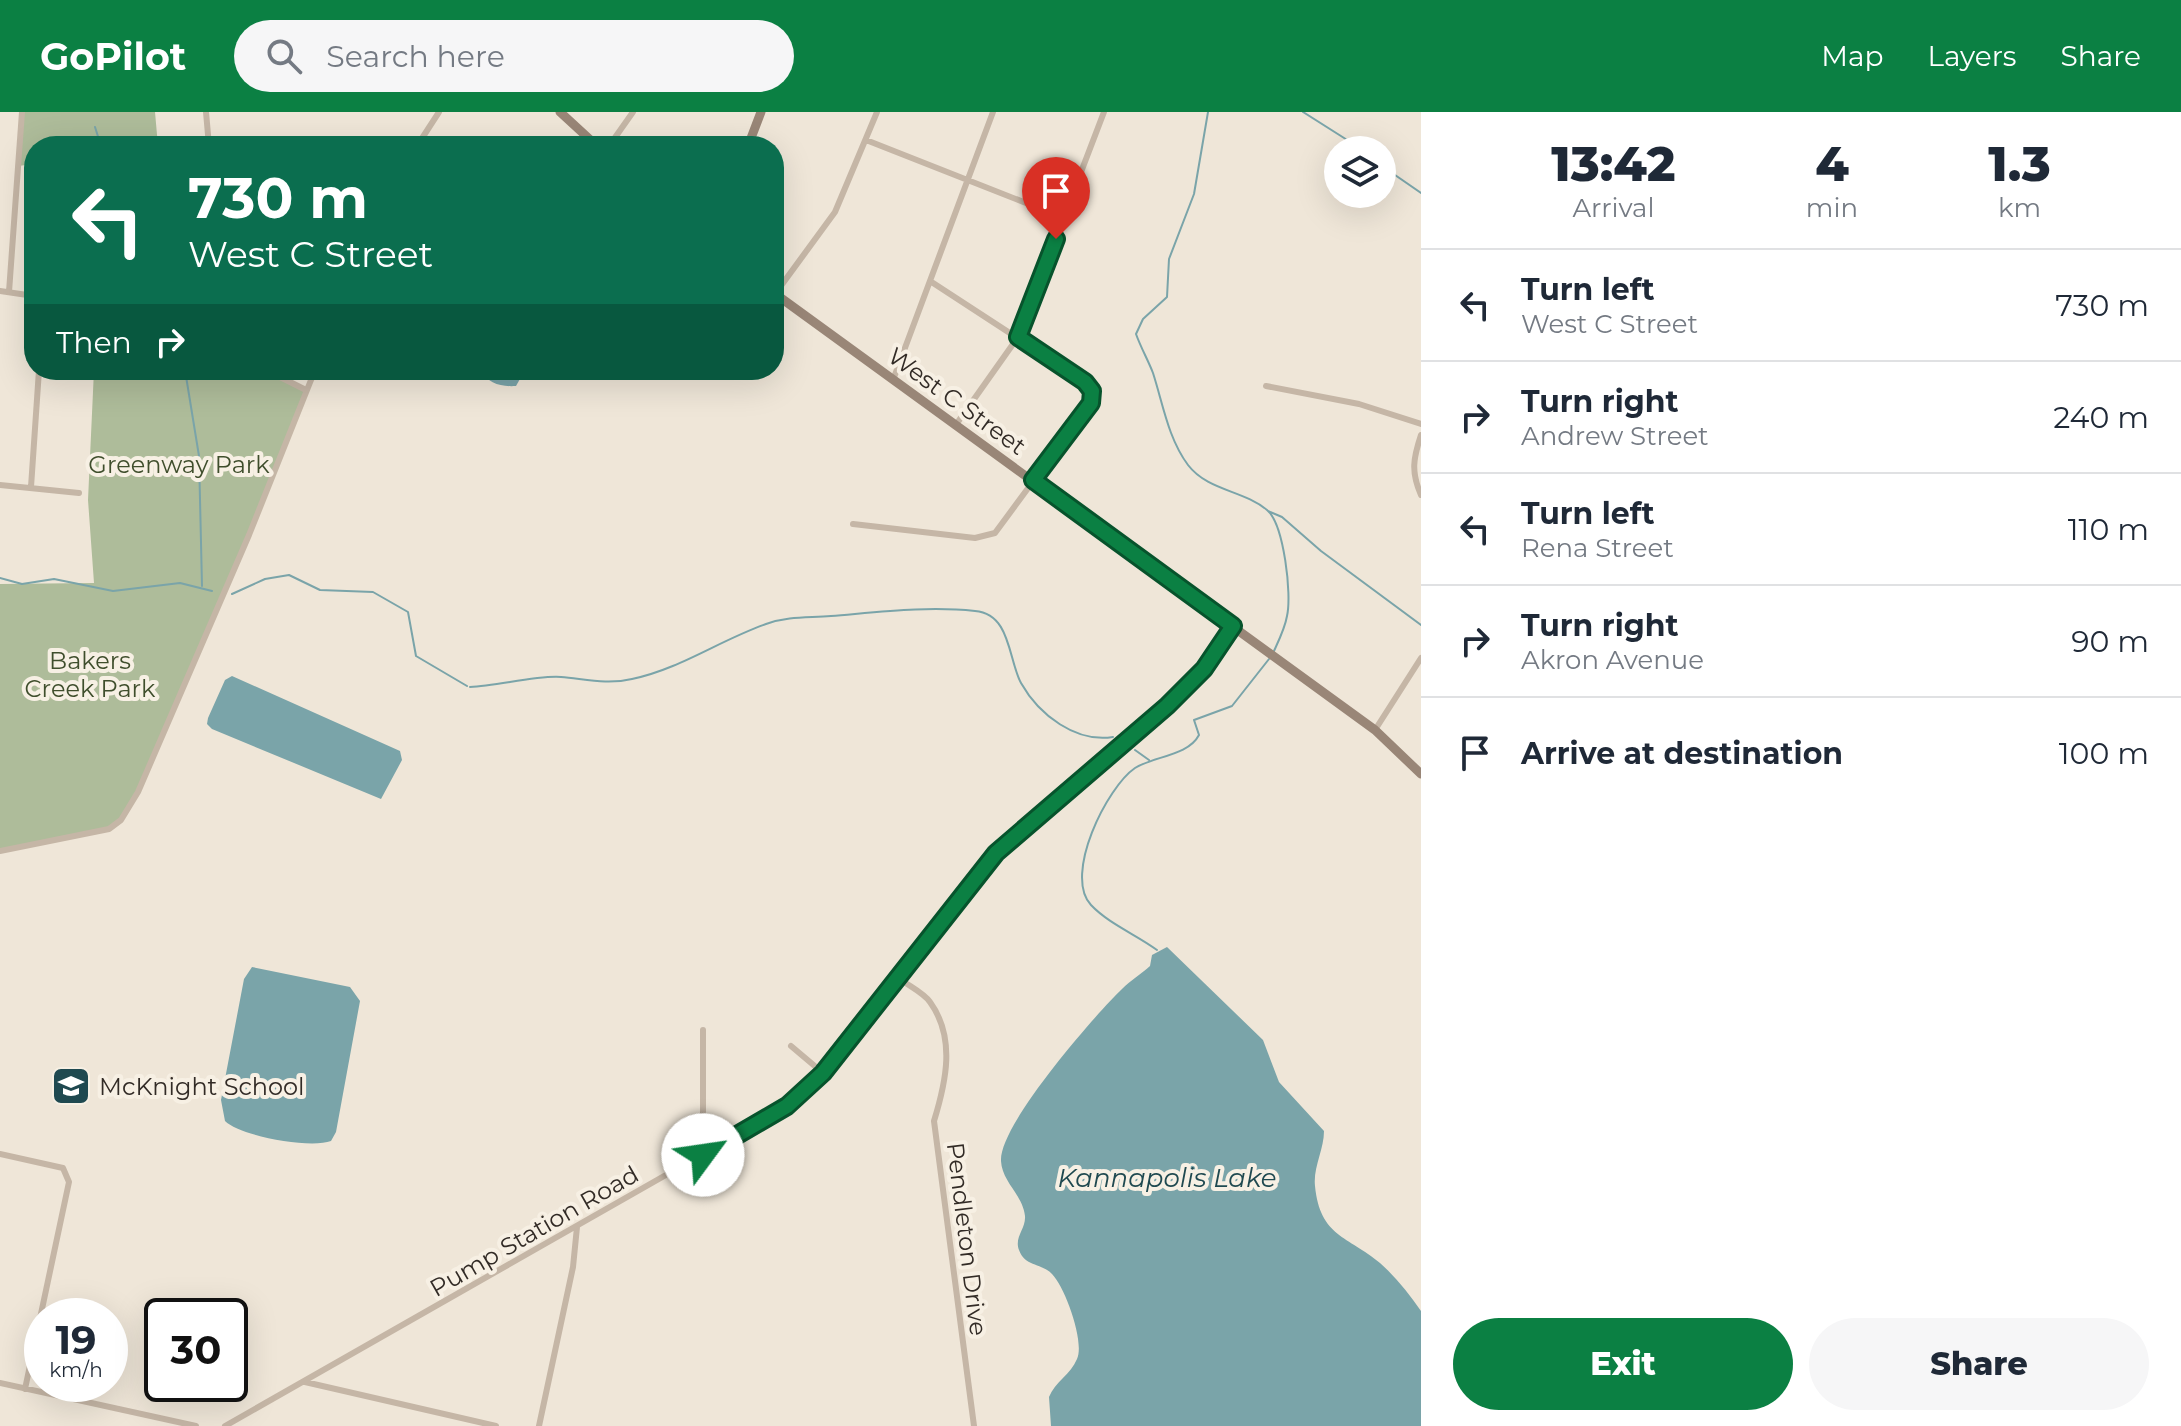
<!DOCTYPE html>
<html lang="en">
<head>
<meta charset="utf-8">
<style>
  body { margin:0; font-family:Montserrat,sans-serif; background:#f6f6f7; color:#1f2937; height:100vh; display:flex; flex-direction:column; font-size:30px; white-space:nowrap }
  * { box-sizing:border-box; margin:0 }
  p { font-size:26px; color:#747a83 }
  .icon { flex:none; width:44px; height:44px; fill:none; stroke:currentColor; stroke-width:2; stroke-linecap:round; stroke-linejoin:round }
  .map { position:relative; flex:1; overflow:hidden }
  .side { display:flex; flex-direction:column; background:#fff; width:760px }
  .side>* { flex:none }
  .banner { position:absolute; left:24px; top:24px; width:760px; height:244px; border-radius:32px; box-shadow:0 8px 32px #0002; background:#0b6e4f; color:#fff; overflow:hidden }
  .tools { position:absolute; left:1324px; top:24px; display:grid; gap:16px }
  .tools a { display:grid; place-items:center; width:72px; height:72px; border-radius:50%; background:#fff; box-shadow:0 8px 32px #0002; font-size:40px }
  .speed { position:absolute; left:24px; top:1186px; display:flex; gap:16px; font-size:40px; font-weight:700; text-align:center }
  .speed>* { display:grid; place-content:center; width:104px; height:104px; border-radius:50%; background:#fff; box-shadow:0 8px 32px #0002; line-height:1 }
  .speed small { font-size:20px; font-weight:400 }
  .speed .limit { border:4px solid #111; border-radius:12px; background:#fff; color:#111 }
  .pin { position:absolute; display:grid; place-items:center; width:68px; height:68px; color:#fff; margin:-82px -34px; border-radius:50% 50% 50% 0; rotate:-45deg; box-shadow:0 0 8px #0007 }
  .pin .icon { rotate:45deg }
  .me { position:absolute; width:88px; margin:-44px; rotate:59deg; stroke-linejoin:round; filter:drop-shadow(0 0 6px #0008) }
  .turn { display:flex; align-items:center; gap:28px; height:168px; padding:0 32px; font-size:36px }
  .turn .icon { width:104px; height:104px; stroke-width:2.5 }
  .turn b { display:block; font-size:56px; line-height:68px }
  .then { display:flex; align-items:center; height:76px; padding:0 32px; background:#0003; gap:16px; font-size:30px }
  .eta { display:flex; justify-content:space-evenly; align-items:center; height:136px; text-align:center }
  .eta b { font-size:48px; font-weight:800; line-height:56px }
  .primary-button { display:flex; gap:16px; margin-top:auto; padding:16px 32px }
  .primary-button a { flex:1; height:92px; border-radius:48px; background:#0b8043; color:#fff; font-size:32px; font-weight:800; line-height:92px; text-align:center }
  .primary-button a+a { background:#f6f6f7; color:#1f2937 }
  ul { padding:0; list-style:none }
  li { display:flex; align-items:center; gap:24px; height:112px; padding:0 32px; border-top:2px solid #e0e1e3 }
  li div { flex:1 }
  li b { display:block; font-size:30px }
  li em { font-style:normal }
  header { display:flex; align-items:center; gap:48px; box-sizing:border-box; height:112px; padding:0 40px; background:#0b8043; color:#fff }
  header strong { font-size:38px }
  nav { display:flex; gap:44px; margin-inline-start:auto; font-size:28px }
  .search { width:560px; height:72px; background:#f6f6f7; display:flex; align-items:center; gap:20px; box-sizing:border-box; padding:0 28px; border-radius:44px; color:#747a83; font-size:30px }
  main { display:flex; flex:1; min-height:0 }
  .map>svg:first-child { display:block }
  .green { fill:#aebc9a }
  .water { fill:#7aa4a9 }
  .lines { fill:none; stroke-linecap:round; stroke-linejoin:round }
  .stream { stroke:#7aa4a9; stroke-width:2 }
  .street { stroke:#c5b6a6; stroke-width:6 }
  .secondary { stroke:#998677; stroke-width:9 }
  .route-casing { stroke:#07532c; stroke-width:20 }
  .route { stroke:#0b8043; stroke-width:14 }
  .labels { text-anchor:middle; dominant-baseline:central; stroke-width:8; stroke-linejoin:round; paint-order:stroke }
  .street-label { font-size:24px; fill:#322b26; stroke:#f7f0e4 }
  .park-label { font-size:24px; fill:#3f4e2c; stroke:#f7f0e4 }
  .poi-label { font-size:24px; fill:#322b26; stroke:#f7f0e4; text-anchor:start }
  .water-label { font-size:26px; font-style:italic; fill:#1f4950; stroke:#f7f0e4 }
</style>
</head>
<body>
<header>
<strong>GoPilot</strong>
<div class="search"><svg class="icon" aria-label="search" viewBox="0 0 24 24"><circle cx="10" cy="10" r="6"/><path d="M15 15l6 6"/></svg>Search here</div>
<nav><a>Map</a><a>Layers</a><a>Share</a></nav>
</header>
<main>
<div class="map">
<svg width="1421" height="1314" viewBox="0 0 1421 1314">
  <rect width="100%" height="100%" fill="#efe6d8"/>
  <path class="green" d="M22,0H155L158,34H34V52L18,54Z
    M94,258H266L306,278L249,423L138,680L121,708L109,717L0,739V472L94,471L88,388Z"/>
  <path class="water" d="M479,258H525L516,274C499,275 489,271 479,258Z
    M232,564L400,639L402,648L381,687L212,617L207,612L208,606L225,568Z
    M1167,835L1263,928L1279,970L1324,1019C1324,1038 1313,1055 1315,1074C1320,1125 1348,1124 1380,1151C1396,1165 1409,1182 1421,1199V1314H1051L1049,1285C1055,1270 1071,1262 1077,1247C1085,1230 1065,1175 1052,1162C1042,1151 1025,1155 1019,1138C1014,1125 1026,1117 1025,1104C1023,1083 1002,1070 1001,1049C999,1013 1094,904 1122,877C1131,868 1141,862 1150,854L1152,843Z
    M252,855L350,875L360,889L336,1020L331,1029C310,1037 240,1024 225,1009L221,988L244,867Z"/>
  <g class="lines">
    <path class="stream" d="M1208,0L1194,82L1169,147L1167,185L1143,207L1136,222C1141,236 1148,248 1153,261C1163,292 1168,326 1188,353C1208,379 1243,378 1267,398C1284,412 1292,483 1287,504C1285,516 1279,528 1274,539
      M1303,0L1363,38
      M95,15L101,34
      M1382,54L1421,81
      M185,258L199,344L202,474
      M1268,399L1282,405L1321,439L1421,513
      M0,466L22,472L54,467L113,479L180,471L212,479
      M232,482L265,467L289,463L320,478L373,480L408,500L416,544L467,574
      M470,575C497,574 537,563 561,565C585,567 607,573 632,567C680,557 720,528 766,512C789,504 808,506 831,504C880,500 927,494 975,499C1011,502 1008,547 1021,571C1039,603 1076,631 1113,625
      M1135,638L1149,648
      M1157,838C1137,823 1109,812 1091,793C1063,763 1107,675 1135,656C1154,644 1188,644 1199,623L1194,608L1232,594L1269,547"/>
    <path class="street" d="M206,0L209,34
      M866,28L1064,106
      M417,34L439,0
      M609,34L633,0
      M0,179L34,184
      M9,180L22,0
      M775,182L835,100L877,0
      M266,258L306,278
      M893,268L993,0
      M1266,274L1359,292L1421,312
      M955,314L1018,225L1104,0
      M1421,323C1413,347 1411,360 1421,383
      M0,373L79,381
      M31,375L39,258
      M853,412L975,426L995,421L1091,291L1092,279L1085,270L930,169
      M1375,618L1421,546
      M0,739L109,717L121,708L138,680L249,423L315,258
      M900,867C909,874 924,881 930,890C956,926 946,970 934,1009L974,1314
      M791,934L823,961
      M0,1042L63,1056L69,1070L25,1277
      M703,1043V918
      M305,1270L496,1314
      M0,1271L196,1314
      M225,1314L787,994L823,961L996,741L1167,594L1204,557L1233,514
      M539,1314L573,1155L577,1115"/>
    <path class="secondary" d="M560,0L597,34
      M748,34L761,0
      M774,181L1375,618L1421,662"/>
  </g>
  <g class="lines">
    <g class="route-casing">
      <path id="route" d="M703,1043L787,994L823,961L996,741L1167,594L1204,557L1233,514L1033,368L1091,291L1092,279L1085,270L1018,225L1056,127"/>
    </g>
    <use href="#route" class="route"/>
  </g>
  <defs>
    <g id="school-square" transform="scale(2)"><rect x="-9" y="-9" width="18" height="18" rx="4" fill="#1f4950" stroke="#f7f0e4"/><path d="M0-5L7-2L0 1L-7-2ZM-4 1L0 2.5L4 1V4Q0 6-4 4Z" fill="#fff"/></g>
  </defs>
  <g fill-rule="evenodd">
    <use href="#school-square" x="71" y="974"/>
  </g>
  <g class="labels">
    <g class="street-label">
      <text transform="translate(957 289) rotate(36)">West C Street</text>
      <text transform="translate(534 1119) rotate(-30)">Pump Station Road</text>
      <text transform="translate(967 1127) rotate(83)">Pendleton Drive</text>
    </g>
    <g class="park-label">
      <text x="179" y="352">Greenway Park</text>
      <text x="90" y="548">Bakers<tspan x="90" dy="28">Creek Park</tspan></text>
    </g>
    <g class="poi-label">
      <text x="99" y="974">McKnight School</text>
    </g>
    <g class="water-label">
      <text x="1167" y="1066">Kannapolis Lake</text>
    </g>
  </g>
</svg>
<div class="tools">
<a><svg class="icon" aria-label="layers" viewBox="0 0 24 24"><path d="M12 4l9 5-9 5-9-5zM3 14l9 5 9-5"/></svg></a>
</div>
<div class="speed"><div>19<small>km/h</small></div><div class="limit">30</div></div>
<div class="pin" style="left:1056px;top:127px;background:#d93025"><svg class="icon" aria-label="arrive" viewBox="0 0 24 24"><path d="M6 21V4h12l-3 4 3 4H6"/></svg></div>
<svg class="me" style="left:703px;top:1043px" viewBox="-20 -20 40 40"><circle r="19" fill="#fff"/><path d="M0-13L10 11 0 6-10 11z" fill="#0b8043"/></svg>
<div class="banner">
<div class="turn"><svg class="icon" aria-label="left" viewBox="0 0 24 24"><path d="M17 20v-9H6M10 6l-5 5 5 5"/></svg><div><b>730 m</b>West C Street</div></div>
<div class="then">Then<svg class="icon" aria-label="right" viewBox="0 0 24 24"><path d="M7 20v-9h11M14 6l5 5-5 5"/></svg></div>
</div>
</div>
<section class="side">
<div class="eta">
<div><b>13:42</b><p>Arrival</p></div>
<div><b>4</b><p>min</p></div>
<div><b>1.3</b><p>km</p></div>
</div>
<ul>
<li><svg class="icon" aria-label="left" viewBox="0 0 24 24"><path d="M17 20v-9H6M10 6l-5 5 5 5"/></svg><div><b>Turn left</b><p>West C Street</p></div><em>730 m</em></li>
<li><svg class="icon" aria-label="right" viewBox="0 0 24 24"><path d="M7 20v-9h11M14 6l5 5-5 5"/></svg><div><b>Turn right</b><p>Andrew Street</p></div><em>240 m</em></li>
<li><svg class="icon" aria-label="left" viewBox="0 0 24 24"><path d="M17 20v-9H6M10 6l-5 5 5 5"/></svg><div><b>Turn left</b><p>Rena Street</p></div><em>110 m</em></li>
<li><svg class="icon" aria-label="right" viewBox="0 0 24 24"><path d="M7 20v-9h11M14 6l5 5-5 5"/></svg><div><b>Turn right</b><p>Akron Avenue</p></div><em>90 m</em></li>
<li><svg class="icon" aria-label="arrive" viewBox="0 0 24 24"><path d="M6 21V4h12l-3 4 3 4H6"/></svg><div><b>Arrive at destination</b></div><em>100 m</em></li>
</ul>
<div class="primary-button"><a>Exit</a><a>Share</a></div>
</section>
</main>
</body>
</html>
